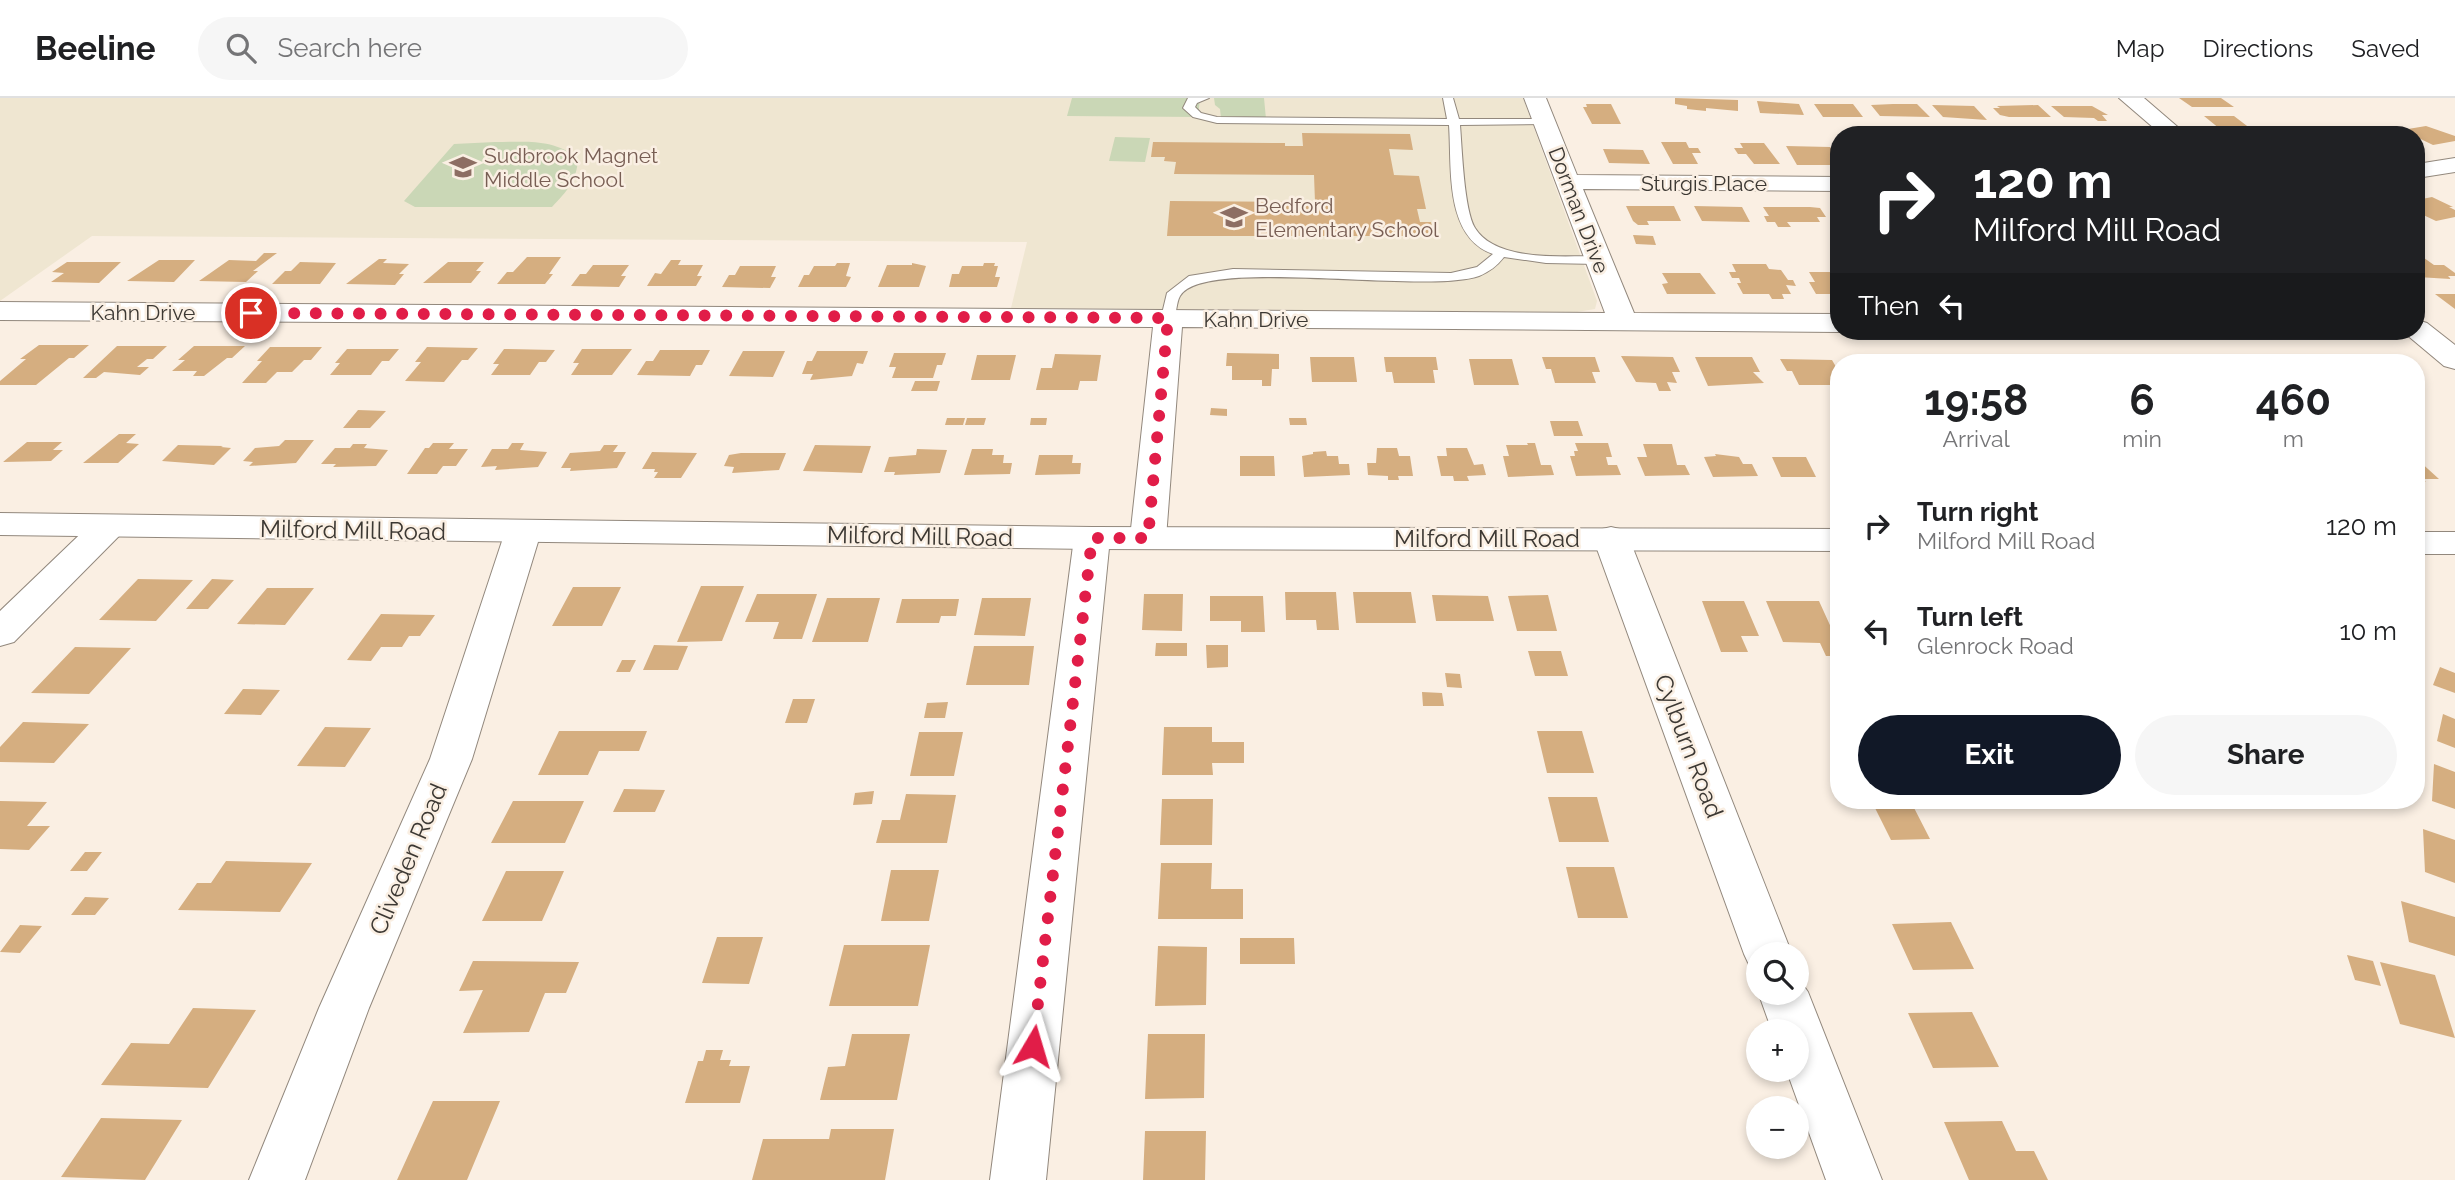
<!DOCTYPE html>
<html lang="en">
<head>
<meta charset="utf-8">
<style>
  body { margin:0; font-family:Raleway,sans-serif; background:#f6f6f6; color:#202124; height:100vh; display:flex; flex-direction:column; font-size:26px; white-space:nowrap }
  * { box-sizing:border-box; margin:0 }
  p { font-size:23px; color:#757577 }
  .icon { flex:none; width:38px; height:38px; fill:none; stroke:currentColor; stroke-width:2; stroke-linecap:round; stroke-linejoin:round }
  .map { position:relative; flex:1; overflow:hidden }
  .sheet { position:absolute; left:1830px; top:256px; width:595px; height:455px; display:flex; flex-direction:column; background:#fff; border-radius:28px; box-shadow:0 4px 10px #0003 }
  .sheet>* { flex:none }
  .banner { position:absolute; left:1830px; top:28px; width:595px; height:214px; border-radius:28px; box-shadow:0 4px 10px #0003; background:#202124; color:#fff; overflow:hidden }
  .fabs { position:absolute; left:1746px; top:844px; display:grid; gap:14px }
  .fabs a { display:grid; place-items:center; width:63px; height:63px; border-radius:50%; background:#fff; box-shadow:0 4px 10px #0003; font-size:35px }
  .pin { position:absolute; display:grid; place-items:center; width:60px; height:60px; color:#fff; margin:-30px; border:4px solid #fff; border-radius:50%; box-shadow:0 2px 7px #0007 }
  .me { position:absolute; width:77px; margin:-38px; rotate:7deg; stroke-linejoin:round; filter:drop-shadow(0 0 5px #0008) }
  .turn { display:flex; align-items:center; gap:24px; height:147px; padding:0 28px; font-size:32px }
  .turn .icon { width:91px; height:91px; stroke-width:2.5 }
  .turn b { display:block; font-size:49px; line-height:60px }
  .then { display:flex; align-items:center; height:66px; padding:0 28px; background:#0003; gap:14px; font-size:26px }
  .eta { display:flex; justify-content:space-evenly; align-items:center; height:119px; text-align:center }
  .eta b { font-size:42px; font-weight:700; line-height:49px }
  .cta { display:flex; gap:14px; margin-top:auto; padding:14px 28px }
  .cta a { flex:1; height:80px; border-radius:42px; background:#111827; color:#fff; font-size:28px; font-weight:700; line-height:80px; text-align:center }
  .cta a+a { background:#f6f6f6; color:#202124 }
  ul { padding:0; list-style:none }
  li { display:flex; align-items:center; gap:21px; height:105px; padding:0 28px }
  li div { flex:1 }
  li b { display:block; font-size:26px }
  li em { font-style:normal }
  header { display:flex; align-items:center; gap:42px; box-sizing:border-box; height:98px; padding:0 35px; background:#fff; border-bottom:2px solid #e0e0e0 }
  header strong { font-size:33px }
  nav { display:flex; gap:38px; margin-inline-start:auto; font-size:24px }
  .search { width:490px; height:63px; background:#f6f6f6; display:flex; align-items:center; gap:18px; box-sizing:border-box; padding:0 24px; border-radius:38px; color:#757577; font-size:26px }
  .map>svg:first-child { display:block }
  .education { fill:#efe6d1 }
  .green { fill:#cad7b6 }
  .building { fill:#d5ae80 }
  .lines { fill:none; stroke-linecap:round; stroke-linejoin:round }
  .service-casing { stroke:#92887d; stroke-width:2 }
  .minor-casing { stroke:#92887d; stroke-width:2 }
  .tertiary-casing { stroke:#92887d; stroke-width:2 }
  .secondary-casing { stroke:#92887d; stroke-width:2 }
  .service { fill:#fff; fill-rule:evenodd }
  .minor { fill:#fff; fill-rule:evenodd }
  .tertiary { fill:#fff; fill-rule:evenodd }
  .secondary { fill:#fff; fill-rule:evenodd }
  .route { stroke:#e11d48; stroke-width:12; stroke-dasharray:0 21.6 }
  .labels { text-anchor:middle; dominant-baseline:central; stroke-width:5; stroke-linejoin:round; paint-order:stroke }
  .far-education-label { font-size:21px; fill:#785e54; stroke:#faefe3; text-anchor:start }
  .far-street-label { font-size:21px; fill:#3c3833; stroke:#faefe3 }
  .street-label { font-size:24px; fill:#3c3833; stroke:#faefe3 }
</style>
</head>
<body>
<header>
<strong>Beeline</strong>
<div class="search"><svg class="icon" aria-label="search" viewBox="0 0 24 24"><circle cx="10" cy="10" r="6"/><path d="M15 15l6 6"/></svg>Search here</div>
<nav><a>Map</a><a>Directions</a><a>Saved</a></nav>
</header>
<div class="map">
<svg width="2455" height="1082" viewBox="0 0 2455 1082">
  <rect width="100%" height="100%" fill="#faefe3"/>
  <path class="education" d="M0,0H1523L1597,203L1595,211L1577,214L1011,210L1027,144L92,138L0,203Z"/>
  <path class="green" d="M1072,0H1200L1198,19L1067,18Z
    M1214,0H1264L1266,21L1221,20L1220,11L1215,7Z
    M1115,39L1150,40L1145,64L1109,63Z
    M495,44C526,44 552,40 578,60C577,83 567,93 552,109H415L404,103L454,46Z"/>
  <path class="building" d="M1675,0L1738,2V13L1706,10V13L1687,11V8L1675,6Z
    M2179,0H2221L2234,9H2192Z
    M1757,3L1799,6L1804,17L1760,15Z
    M1586,6H1611L1621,26H1592L1583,9H1587Z
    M1814,6H1853L1863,19H1823Z
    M1893,6H1917L1930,19L1880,18L1871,7Z
    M1932,7L1974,8L1987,22L1943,19Z
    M2038,7L2051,19H2009L2000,17L1993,10H2000L1997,8Z
    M2051,8H2092L2108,17H2102L2107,23H2098L2094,20L2064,19Z
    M2204,18H2234L2251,31H2220Z
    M2426,28L2455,38V43L2433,47L2402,32Z
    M1302,35L1410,36L1413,52L1389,51L1394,77L1419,78L1426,111H1417L1420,124H1431L1434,138H1167L1170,103L1315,104L1314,77L1174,76L1176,64L1164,63L1165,59H1151L1153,44L1285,45V48H1303Z
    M1661,44H1686L1689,50H1698L1701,55H1692L1698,66H1673Z
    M1740,45H1764L1780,66H1754L1746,56H1738L1734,50H1743Z
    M1786,48L1830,49L1839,62V67H1797Z
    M1603,51L1643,52L1650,66L1609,65Z
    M2432,99L2453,109H2449L2455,112V119L2436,123L2417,114V102Z
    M1626,108H1674L1681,123H1647L1649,127H1638L1633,123Z
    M1694,108L1742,109L1750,124L1702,123Z
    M1763,109H1810L1820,110L1826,119H1817L1820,124H1787L1791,129H1778L1775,124H1767L1764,118H1769Z
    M1633,137L1653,138L1656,147L1636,146Z
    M264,155H277L253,173H258L246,184L199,183L229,162L256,163Z
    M2417,155L2434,167H2444L2455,175V178H2448L2451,181L2417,179Z
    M527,159H561L549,176H553L545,186H497L507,174H513Z
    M379,161H387L383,165L409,166L399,176H404L395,187L346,186Z
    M159,162H195L174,184L127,183Z
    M671,162H681L678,167H703L697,178H702L696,188H647L655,175L661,176Z
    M67,164H121L99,185L51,184L64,175L52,174Z
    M300,164L336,165L320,186H272L285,173H291Z
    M448,164H484L476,173H481L471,185H423Z
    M837,165H850L846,178L851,179L846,189H798L804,177H809L814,168H835Z
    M912,165L926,168L919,189H878L887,167H912Z
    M984,165H995L994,168H998L995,179H1000L997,189H949L952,176H959L962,168H983Z
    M1732,166H1766L1769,171L1781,172L1788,182H1793L1796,188L1786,187L1791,196H1782L1784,201H1772L1769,196H1743L1737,185H1741L1739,180H1732L1729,174H1736Z
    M593,167H629L621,178H626L619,189L571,188L580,176H586Z
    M740,168H776L771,179H776L770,190L722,189L729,177H735Z
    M1809,174H1839V196H1816L1809,184H1815Z
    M1662,175H1700L1716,196H1667L1662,186L1668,185Z
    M2435,196H2455V211Z
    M39,247H89L74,260H69L36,287H0V283L26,261H20Z
    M117,248H167L153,261H147L137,269H149L140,277L104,274L96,280H83Z
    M194,248H245L232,260H227L204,278H193L197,273H172L185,262H178Z
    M270,249H322L311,262H304L292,274H277L266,285H242L262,263H257Z
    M427,249L478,250L468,262H462L444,284L405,283L421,264H415Z
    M347,251H399L389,263H382L371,277H330L340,265H335Z
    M504,251L555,252L546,264H539L530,277H491L499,266H493Z
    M582,251H632L612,277H571L579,265H573Z
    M660,252H710L702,267H696L690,278L637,277L646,263H653Z
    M743,253H785L773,279L729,278Z
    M817,253H868L863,266L857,265L852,278L810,282L813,276H802L807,263H812Z
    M894,255H946L942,267H937L933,280H892L896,269H889Z
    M1227,255L1279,256V271H1272L1271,288H1262V282H1232V268H1226Z
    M1055,256L1101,257L1097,283H1080L1078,292H1036L1041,270H1052Z
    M977,257H1016L1010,282H971Z
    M1621,258L1673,259L1680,274H1672L1677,285L1667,284L1671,293H1659L1656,285L1636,284Z
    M1310,259H1354L1357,284H1312Z
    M1384,259H1436L1438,272H1433L1435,285H1394L1392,274H1386Z
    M1542,259H1595L1600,274H1592L1596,285H1555L1551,271H1546Z
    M1695,259H1752L1760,274H1753L1764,285L1708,288Z
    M1469,261H1512L1519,287H1474Z
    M1780,261L1832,262L1839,274L1834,276L1839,287H1799L1792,273H1787Z
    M1859,261L1911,262L1913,264H1861Z
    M915,283H940L937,293H911Z
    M1211,310L1227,311V318L1210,317Z
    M358,312L386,313L370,330H343Z
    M947,320H965L963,327H945Z
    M967,320H986L984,327H965Z
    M1031,320H1047L1046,327H1030Z
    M1289,320H1306L1307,327H1290Z
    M1550,323H1578L1583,338H1554Z
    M119,336H136L126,345L139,346L118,365H83Z
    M285,342H314L296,365L249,368L253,364L243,363L255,350L279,348Z
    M27,344H62L53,352H63L51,363L3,364Z
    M433,345H454L449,351H468L456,368H443L437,376H407L425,350H429Z
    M512,345H524L520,352L547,354L538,369L495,372L497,368L481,369L492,351H508Z
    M1527,345H1535L1541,367H1551L1554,377L1508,379L1503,358H1509L1506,347H1528Z
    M1575,345H1608L1612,359H1606L1608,367H1617L1621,377L1576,378L1570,358H1575L1574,353H1578Z
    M353,346H367L364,350L388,352L376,368L333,369L336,366H321L335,350H350Z
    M1643,346H1672L1677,367H1685L1690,377L1645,378L1637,359H1647Z
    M178,347L223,348L221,349L231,350L214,367L162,363Z
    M604,347H618L613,354H626L617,370L570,373L571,370H561L570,355L600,353Z
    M815,347L871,348L862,375L803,373Z
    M1377,350H1397L1399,358H1410L1413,378H1398L1399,382H1388V378L1368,377L1367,365H1376Z
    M1446,350H1467L1474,367L1483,366L1486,377L1467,378L1469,383H1454L1453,378H1441L1437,358H1447Z
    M917,351L947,352L940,375L894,377L895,374H884L889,359L916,357Z
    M972,351H993L992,357H1004L1003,365H1012L1010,376L964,377Z
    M1326,353L1327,358H1338L1339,366H1349L1350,377L1304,379L1302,358L1313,356V354Z
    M652,354L697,355L681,380H654L658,374H654L655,371H642Z
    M741,355H786L779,372L732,375L734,369L724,368L729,357Z
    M1715,356L1739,359L1743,366H1752L1758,378L1713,379L1704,359L1716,358Z
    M1039,357H1073L1072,365H1081L1080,376L1035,377Z
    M1240,358H1274L1275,378H1240Z
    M1772,359H1806L1816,379H1781Z
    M2417,361L2439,381H2422L2426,384H2417Z
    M138,481L193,482L156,523L99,522Z
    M212,481L234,482L208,511H186Z
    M701,488H744L722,543L677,544Z
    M573,489H621L602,528H552Z
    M267,490H314L285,527L237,526Z
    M1285,494H1336L1339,532H1317L1316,522H1286Z
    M1353,494H1411L1416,525H1356Z
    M757,496H817L802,541H773L779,524H745Z
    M1144,496H1183L1182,533L1142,532Z
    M1432,497L1488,498L1494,523H1436Z
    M1548,497L1557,533H1517L1508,498Z
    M1210,498H1263L1265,534H1241V523H1210Z
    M827,500H880L868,544H812Z
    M982,500H1031L1025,538L974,537Z
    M902,501H959L956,518H941L939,525H896Z
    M1702,503H1744L1759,538H1741L1748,554H1721Z
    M1766,503H1819L1839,547V558H1826L1820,545L1783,544Z
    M381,516L435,517L420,538H409L402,549H381L371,563L347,562Z
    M1156,545H1187V558H1155Z
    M654,547L688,548L678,572H643Z
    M1206,547H1228V569L1207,570Z
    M974,548H1034L1029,587H966Z
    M75,549L131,550L89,596L31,595Z
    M1528,553H1561L1568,578H1535Z
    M622,562H636L630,574H616Z
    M2440,569L2455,575V595L2433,587Z
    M1445,575L1460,576L1462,590L1447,589Z
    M243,591L280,592L261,617L224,616Z
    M1422,594L1442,595L1444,608H1423Z
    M793,601H815L807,625H785Z
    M948,604L945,620H924L927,605Z
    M2443,616L2455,621V650L2437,643Z
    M23,624L89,626L54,665L0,664V649Z
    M325,629L371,630L345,669L297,668Z
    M1164,629H1212V644H1244V665H1212L1213,677H1162Z
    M559,633H647L639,653H599L588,677H538Z
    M1537,633H1582L1594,675H1547Z
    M919,634H963L954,678H910Z
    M2434,666L2455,674V711L2432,703Z
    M624,691L665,692L655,714H613Z
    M874,693L872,706L853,707L855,695Z
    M906,696L956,697L947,745H876L882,722H900Z
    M1548,699H1597L1609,744H1559Z
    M1162,701H1213L1212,747H1160Z
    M1871,702H1910L1930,741L1891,742Z
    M0,703L47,704L27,728H50L29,752L0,751Z
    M513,703H584L565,745H491Z
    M2423,731L2455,742V785L2425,774Z
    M85,754H102L87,773H70Z
    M226,763L312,765L280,814L178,812L197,785H211Z
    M1161,765H1212L1211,791H1243V821H1158Z
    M1566,769H1614L1628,820H1578Z
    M891,772H939L929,823H881Z
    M506,773H564L542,823H482Z
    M85,799L109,800L95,817H71Z
    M2401,803L2455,819V858L2409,844Z
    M1951,824L1974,871L1913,872L1892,826Z
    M20,827L42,828L20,855L0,854Z
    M717,839H763L749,886L702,885Z
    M1240,840H1294L1295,866H1240Z
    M844,847H930L918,908H829Z
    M1158,848L1207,849L1206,907L1155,908Z
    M2347,857L2373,863L2381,888L2355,882Z
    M473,863L579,864L566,895H545L529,934L463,935L483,892L459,893Z
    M2380,864L2435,877L2455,940L2400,926Z
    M193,910L256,912L208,990L101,987L131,945L169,946Z
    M1972,914L1999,969L1933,970L1908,915Z
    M852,936H910L897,1002H820L828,969L845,968Z
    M1148,936H1205L1204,1000L1145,1001Z
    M706,952H723L720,962H731L729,968H750L740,1005H685L698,963H703Z
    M433,1003H500L467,1082H397Z
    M101,1020L182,1022L145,1082L61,1079Z
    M2002,1023L2016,1053H2034L2048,1082H1969L1944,1024Z
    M831,1031H894L885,1082H752L763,1041H829Z
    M1145,1033H1206L1205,1082H1143Z"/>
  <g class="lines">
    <g class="service-casing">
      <path id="service" d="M1188,0H1209L1197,5L1195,9L1201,15L1217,19L1447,21L1443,0H1453L1459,21H1549V25L1545,26L1460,27C1462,51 1464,112 1475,130C1496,164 1563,158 1598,158L1605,162L1598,166L1546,165L1504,159C1497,168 1489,174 1479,178C1425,197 1204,158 1180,198C1176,205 1177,215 1173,223H1163L1161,220L1167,195L1189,178L1233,171L1451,175L1477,169L1493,156C1444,139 1452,69 1449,27L1217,25L1193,19L1183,10Z"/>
    </g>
    <g class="minor-casing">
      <path id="minor" d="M1524,0H1546L1577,77L1839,79V93L1583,91L1634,215L1839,216V233H1843L1839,234L1182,229L1166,440L1161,448L1148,451L1135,448L1130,440L1153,229L0,222V204L1605,215Z
        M2455,60V74L2417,80V66Z
        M109,417L121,420L127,428L121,436L14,544L0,548V513L97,420Z
        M523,423L535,426L541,434L472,661L369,910L305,1082H249L319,910L430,661L505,434L511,426Z
        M1092,429L1105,432L1110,440L1046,1082H990L1074,440L1079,432Z
        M1611,429L1624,432L1629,440L1792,856H1759V873L1751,871L1744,856L1593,440L1598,432Z
        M1797,878L1808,894L1882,1082H1826L1786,971H1797V933H1772L1758,894H1797Z"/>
    </g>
    <g class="tertiary-casing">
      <path id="tertiary" d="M2119,0H2144L2187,37H2162Z
        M2417,222L2427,225L2455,247V271L2444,268L2407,237L2404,233H2417Z"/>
    </g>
    <g class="secondary-casing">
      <path id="secondary" d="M0,415L1092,429L1839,431V453L1092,451L0,437Z
        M2417,434H2455V456H2417Z"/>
    </g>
    <use href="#service" class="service"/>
    <use href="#minor" class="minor"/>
    <use href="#tertiary" class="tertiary"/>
    <use href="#secondary" class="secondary"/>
  </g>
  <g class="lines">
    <path class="route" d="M251,215L1168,220L1148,440H1092L1033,948"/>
  </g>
  <defs>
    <g id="school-bare" transform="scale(2.1)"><path d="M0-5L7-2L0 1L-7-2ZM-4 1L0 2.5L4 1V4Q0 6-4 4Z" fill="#8d6e63" stroke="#faefe3" stroke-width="2.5" paint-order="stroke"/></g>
  </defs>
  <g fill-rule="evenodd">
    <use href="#school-bare" x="463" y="69"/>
    <use href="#school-bare" x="1234" y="119"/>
  </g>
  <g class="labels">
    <g class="far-education-label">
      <text x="484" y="57">Sudbrook Magnet<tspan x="484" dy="24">Middle School</tspan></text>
      <text x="1255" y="107">Bedford<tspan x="1255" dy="24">Elementary School</tspan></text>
    </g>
    <g class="far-street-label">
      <text x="1704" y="85">Sturgis Place</text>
      <text transform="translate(1579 112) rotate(69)">Dorman Drive</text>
      <text x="143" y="214">Kahn Drive</text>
      <text x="1256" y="221">Kahn Drive</text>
    </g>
    <g class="street-label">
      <text transform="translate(353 432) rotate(1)">Milford Mill Road</text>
      <text transform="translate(920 438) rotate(1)">Milford Mill Road</text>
      <text x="1487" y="440">Milford Mill Road</text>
      <text transform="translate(1689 648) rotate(69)">Cylburn Road</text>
      <text transform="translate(408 761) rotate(-67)">Cliveden Road</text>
    </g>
  </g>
</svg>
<div class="fabs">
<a><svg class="icon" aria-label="search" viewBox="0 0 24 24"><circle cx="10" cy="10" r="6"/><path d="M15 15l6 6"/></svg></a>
<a>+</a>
<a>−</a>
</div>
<div class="pin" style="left:251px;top:215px;background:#d93025"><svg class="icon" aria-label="arrive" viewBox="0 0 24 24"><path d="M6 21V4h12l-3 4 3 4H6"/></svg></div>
<svg class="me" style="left:1033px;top:948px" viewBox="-20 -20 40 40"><path d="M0-17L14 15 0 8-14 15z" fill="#e11d48" stroke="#fff" stroke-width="4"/></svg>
<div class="banner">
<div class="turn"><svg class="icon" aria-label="right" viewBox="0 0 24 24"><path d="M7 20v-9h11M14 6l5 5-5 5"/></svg><div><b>120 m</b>Milford Mill Road</div></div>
<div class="then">Then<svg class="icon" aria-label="left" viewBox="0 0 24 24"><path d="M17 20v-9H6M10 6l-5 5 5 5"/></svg></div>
</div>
<section class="sheet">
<div class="eta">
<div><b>19:58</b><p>Arrival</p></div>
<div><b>6</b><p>min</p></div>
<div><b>460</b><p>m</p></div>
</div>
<ul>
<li><svg class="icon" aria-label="right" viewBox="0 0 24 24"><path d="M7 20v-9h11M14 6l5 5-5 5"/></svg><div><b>Turn right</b><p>Milford Mill Road</p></div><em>120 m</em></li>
<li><svg class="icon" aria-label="left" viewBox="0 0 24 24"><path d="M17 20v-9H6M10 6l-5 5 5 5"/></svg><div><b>Turn left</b><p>Glenrock Road</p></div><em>10 m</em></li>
</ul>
<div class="cta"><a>Exit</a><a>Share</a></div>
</section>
</div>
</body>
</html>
